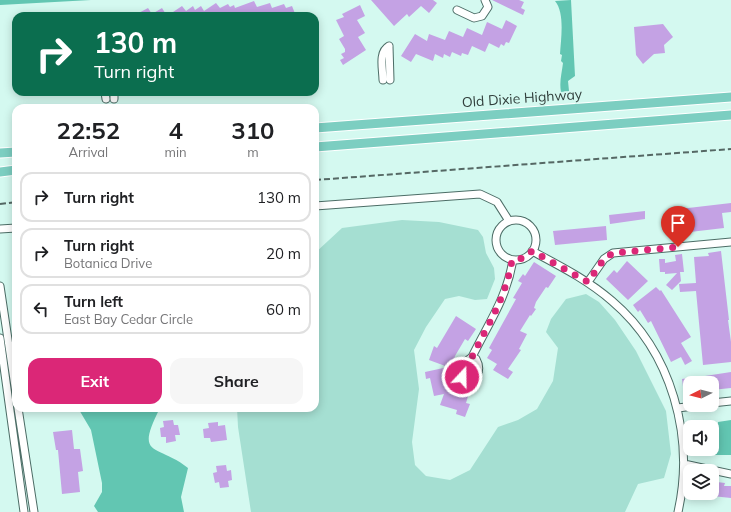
<!DOCTYPE html>
<html lang="en">
<head>
<meta charset="utf-8">
<style>
  body { margin:0; font-family:Mulish,sans-serif; background:#f6f6f6; color:#202124; height:100vh; display:flex; flex-direction:column; font-size:15px; white-space:nowrap }
  * { box-sizing:border-box; margin:0 }
  p { font-size:13px; color:#757577 }
  .icon { flex:none; width:22px; height:22px; fill:none; stroke:currentColor; stroke-width:2; stroke-linecap:round; stroke-linejoin:round }
  .map { position:relative; flex:1; overflow:hidden }
  .sheet { position:absolute; left:12px; top:104px; width:307px; height:308px; display:flex; flex-direction:column; background:#fff; border-radius:12px; box-shadow:0 2px 10px #0003 }
  .sheet>* { flex:none }
  .hud { position:absolute; left:12px; top:12px; width:307px; height:84px; border-radius:12px; box-shadow:0 2px 10px #0003; background:#0b6e4f; color:#fff; overflow:hidden }
  .needle { width:26px; rotate:264deg }
  .controls { position:absolute; left:683px; top:376px; display:grid; gap:8px }
  .controls a { display:grid; place-items:center; width:36px; height:36px; border-radius:8px; background:#fff; box-shadow:0 2px 10px #0003; font-size:20px }
  .pin { position:absolute; display:grid; place-items:center; width:34px; height:34px; color:#fff; margin:-41px -17px; border-radius:50% 50% 50% 0; rotate:-45deg; box-shadow:0 0 4px #0007 }
  .pin .icon { rotate:45deg }
  .me { position:absolute; width:44px; margin:-22px; rotate:21deg; stroke-linejoin:round; filter:drop-shadow(0 0 3px #0008) }
  .turn { display:flex; align-items:center; gap:14px; height:84px; padding:0 16px; font-size:18px }
  .turn .icon { width:52px; height:52px; stroke-width:2.5 }
  .turn b { display:block; font-size:28px; line-height:34px }
  .eta { display:flex; justify-content:space-evenly; align-items:center; height:68px; text-align:center }
  .eta b { font-size:24px; font-weight:700; line-height:28px }
  .button { display:flex; gap:8px; margin-top:auto; padding:8px 16px }
  .button a { flex:1; height:46px; border-radius:12px; background:#db2777; color:#fff; font-size:16px; font-weight:700; line-height:46px; text-align:center }
  .button a+a { background:#f6f6f6; color:#202124 }
  ul { padding:0; list-style:none }
  li { display:flex; align-items:center; gap:12px; height:50px; margin:0 8px 6px; padding:0 8px; border:2px solid #e0e0e0; border-radius:12px }
  li div { flex:1 }
  li b { display:block; font-size:15px }
  li em { font-style:normal }
  .map>svg:first-child { display:block }
  .green { fill:#a5dfd2 }
  .water { fill:#62c6b2 }
  .building { fill:#c4a2e4 }
  .lines { fill:none; stroke-linecap:round; stroke-linejoin:round }
  .minor-casing { stroke:#4c6d66; stroke-width:9 }
  .major-casing { stroke:#fff; stroke-width:11 }
  .minor { stroke:#fff; stroke-width:7 }
  .major { stroke:#7ccec1; stroke-width:9 }
  .rail { stroke:#556864; stroke-width:2; stroke-dasharray:6 3; stroke-linecap:butt }
  .route { stroke:#db2777; stroke-width:7; stroke-dasharray:0 12.6 }
  .labels { text-anchor:middle; dominant-baseline:central; stroke-width:3; stroke-linejoin:round; paint-order:stroke }
  .street-label { font-size:14px; fill:#32403d; stroke:#d4f9f0 }
</style>
</head>
<body>
<div class="map">
<svg width="731" height="512" viewBox="0 0 731 512">
  <rect width="100%" height="100%" fill="#d4f9f0"/>
  <path class="green" d="M402,220L439,222L478,230L483,237L486,253L494,268L495,279L487,299L475,300L459,296L445,299L426,327L414,350L419,389L412,442L415,465L426,476L450,480L470,470L498,427L518,420L537,409L553,381L558,348L546,332L551,319L566,299L586,294L599,302L615,320L636,351L666,411L671,454L664,478L638,484L625,512H251L238,427L237,408H315V253L342,228Z"/>
  <path class="water" d="M0,0H91L0,5Z
    M571,0L575,76L568,81L569,91L561,92C559,82 562,72 563,63L561,61L562,55L560,54C561,38 565,13 555,1Z
    M78,408H160C134,459 157,443 188,468L181,497L184,512H98L94,506L102,492V483L91,430Z
    M731,420V455H712V445L717,442L718,422Z"/>
  <path class="building" d="M371,0H433L437,3L429,13L421,6L409,17L407,14L394,26Z
    M492,0H519L524,2L521,8L525,10L523,15Z
    M254,1L257,7L270,3L272,8L284,4L286,8L292,6L296,16H133L148,8L152,14L162,8L167,16L182,6L186,11L193,6L195,10L201,6L204,11L216,3L220,8L228,4L230,7L234,5L235,8Z
    M360,5L365,16L357,20L365,33L358,37L366,50L343,65L340,60L344,58L341,54L345,52V49L339,39L344,36L336,20L344,17L342,14Z
    M506,20L517,26L509,43L506,42L504,46L501,44L499,48L489,43L485,52L472,46L468,55L462,53L461,56L452,52L450,57L444,54L443,58L435,54L433,61L416,54L411,62L401,56L415,34L427,41L429,34L445,40L449,31L463,37L467,28L482,35L487,22L502,29Z
    M663,24L673,37L664,45L665,53L654,54L643,64L636,55L634,27Z
    M731,203V212L722,213L724,228L673,234L671,210Z
    M645,211V219L610,224L609,215Z
    M606,226L607,240L555,245L553,231Z
    M721,251L729,320H728L731,342V362L703,365L696,291L680,292L679,284L696,283L694,257L709,256L708,253Z
    M682,254L684,272H680L681,281L672,290L666,285L677,273L665,274V272H660L659,259H665V263L676,261L675,255Z
    M627,261L648,281L628,300L606,279L614,270L617,273Z
    M534,262L556,276L548,288L546,287L536,302L534,308L536,309L531,316L530,315L520,331L527,334L519,349L521,350L508,369L513,372L508,379L493,370L497,364L487,358L492,350L489,348L516,299L513,298L522,283L518,281L523,274L525,276Z
    M656,287L660,291L661,290L691,337L681,343L692,361L685,365L681,357L671,362L651,321L648,323L640,310L638,312L633,305Z
    M456,316L476,329L468,341L465,339L455,356L449,373V376L445,377L448,391L460,395L462,391L469,393L466,403L470,404L465,417L456,414L457,410L440,405L444,394L434,396L430,378L426,379L425,372L448,367L429,360L434,346L437,348Z
    M731,372V388L712,390V383H705V376Z
    M701,376L704,383H690V393L684,394L682,379Z
    M173,420L174,425H178L180,435H175L176,441L166,443V437H161L160,428L164,427L163,421Z
    M218,422V426L225,425L227,440L211,442L210,438H204L203,429L209,428L208,423Z
    M72,430L74,449H80L83,471L78,472L80,492L62,494L58,450H56L53,432Z
    M226,465L227,471L231,470L232,480L228,481L229,487L220,488L219,482L215,483L213,473L217,472L216,466Z
    M717,482L725,483L724,486H731V498L712,496V484L717,485Z"/>
  <g class="lines">
    <g class="minor-casing">
      <path id="minor" d="M457,10L474,18L482,16L488,7L485,0
        M389,46L390,80
        M383,80C383,70 378,52 389,46
        M105,92L106,99
        M114,92V99
        M315,206L480,194L497,202L509,221
        M496 240a20 20 0 1 1 40 0a20 20 0 1 1-40 0Z
        M0,229L16,228
        M532,251C560,266 588,280 612,301C672,352 695,437 678,512
        M588,282L604,259L613,253L731,242
        M0,286L16,393
        M0,338L24,512
        M472,357L476,359C481,368 479,375 472,382C455,379 461,364 472,357C489,322 506,300 513,260
        M712,403L731,401
        M18,408L34,512
        M678,408L701,405
        M684,464L731,474"/>
    </g>
    <g class="major-casing">
      <path id="major" d="M315,128L731,97
        M315,147L731,115
        M0,153L16,152
        M0,172L16,170"/>
    </g>
    <use href="#minor" class="minor"/>
    <use href="#major" class="major"/>
    <path class="rail" d="M315,180L731,149
      M0,204L16,202"/>
  </g>
  <g class="lines">
    <path class="route" d="M462,377C460,368 464,362 472,357C489,322 505,300 512,260L524,258L532,251L588,282L604,259L613,253L678,247"/>
  </g>
  <g class="labels">
    <g class="street-label">
      <text transform="translate(522 98) rotate(-4)">Old Dixie Highway</text>
    </g>
  </g>
</svg>
<div class="controls">
<a><svg class="needle" viewBox="-14 -14 28 28"><path d="M0-13l5 13h-10z" fill="#e53935"/><path d="M0 13l5-13h-10z" fill="#757577"/></svg></a>
<a><svg class="icon" aria-label="sound" viewBox="0 0 24 24"><path d="M4 9h4l5-4v14l-5-4H4zM17 9q2 3 0 6"/></svg></a>
<a><svg class="icon" aria-label="layers" viewBox="0 0 24 24"><path d="M12 4l9 5-9 5-9-5zM3 14l9 5 9-5"/></svg></a>
</div>
<div class="pin" style="left:678px;top:247px;background:#d93025"><svg class="icon" aria-label="arrive" viewBox="0 0 24 24"><path d="M6 21V4h12l-3 4 3 4H6"/></svg></div>
<svg class="me" style="left:462px;top:377px" viewBox="-20 -20 40 40"><circle r="17" fill="#db2777" stroke="#fff" stroke-width="3"/><path d="M0-11L8 9 0 5-8 9z" fill="#fff"/></svg>
<div class="hud">
<div class="turn"><svg class="icon" aria-label="right" viewBox="0 0 24 24"><path d="M7 20v-9h11M14 6l5 5-5 5"/></svg><div><b>130 m</b>Turn right</div></div>
</div>
<section class="sheet">
<div class="eta">
<div><b>22:52</b><p>Arrival</p></div>
<div><b>4</b><p>min</p></div>
<div><b>310</b><p>m</p></div>
</div>
<ul>
<li><svg class="icon" aria-label="right" viewBox="0 0 24 24"><path d="M7 20v-9h11M14 6l5 5-5 5"/></svg><div><b>Turn right</b></div><em>130 m</em></li>
<li><svg class="icon" aria-label="right" viewBox="0 0 24 24"><path d="M7 20v-9h11M14 6l5 5-5 5"/></svg><div><b>Turn right</b><p>Botanica Drive</p></div><em>20 m</em></li>
<li><svg class="icon" aria-label="left" viewBox="0 0 24 24"><path d="M17 20v-9H6M10 6l-5 5 5 5"/></svg><div><b>Turn left</b><p>East Bay Cedar Circle</p></div><em>60 m</em></li>
</ul>
<div class="button"><a>Exit</a><a>Share</a></div>
</section>
</div>
</body>
</html>
